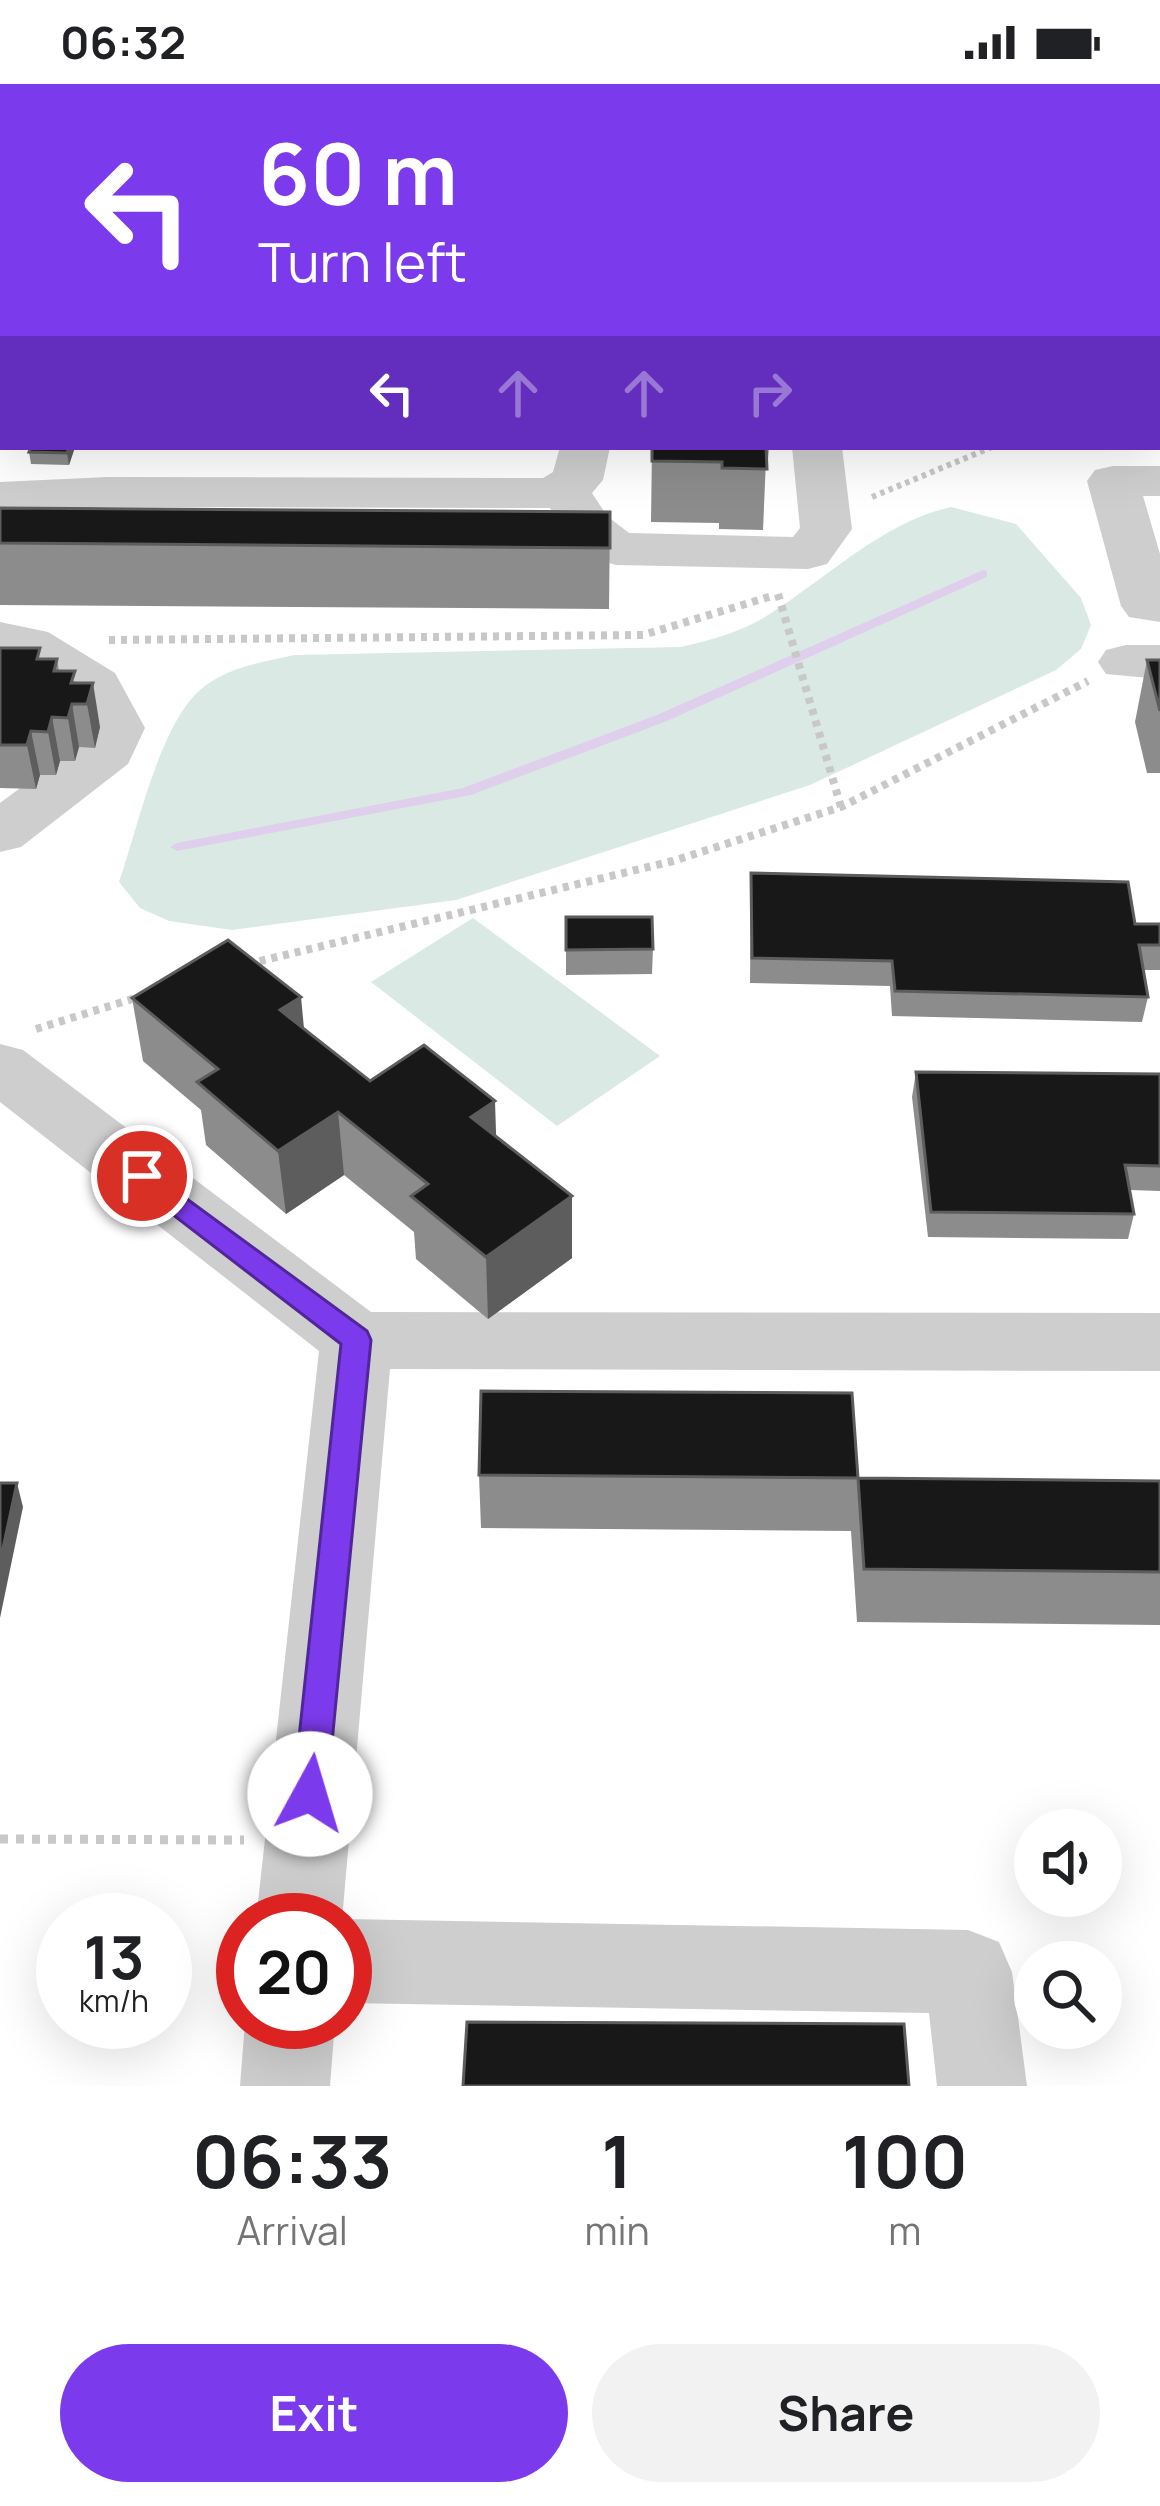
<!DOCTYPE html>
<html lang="en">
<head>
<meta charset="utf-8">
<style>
  body { margin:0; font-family:Manrope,sans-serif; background:#f2f2f2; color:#202124; height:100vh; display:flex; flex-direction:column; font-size:45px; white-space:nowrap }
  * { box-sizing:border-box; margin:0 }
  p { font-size:39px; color:#757577 }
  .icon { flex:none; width:66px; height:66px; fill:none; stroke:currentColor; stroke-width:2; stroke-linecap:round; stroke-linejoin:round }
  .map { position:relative; height:2002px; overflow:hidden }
  .sheet { display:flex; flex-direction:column; background:#fff; flex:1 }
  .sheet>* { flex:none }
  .guide { position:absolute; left:0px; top:0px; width:1161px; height:366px; box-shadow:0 12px 48px #0002; background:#7c3aed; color:#fff; overflow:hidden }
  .controls { position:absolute; left:1014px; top:1725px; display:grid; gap:24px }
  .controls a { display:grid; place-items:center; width:108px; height:108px; border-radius:50%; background:#fff; box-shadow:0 12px 48px #0002; font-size:60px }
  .speed { position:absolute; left:36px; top:1809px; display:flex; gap:24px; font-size:60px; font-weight:700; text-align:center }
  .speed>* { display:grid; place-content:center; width:156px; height:156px; border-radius:50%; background:#fff; box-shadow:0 12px 48px #0002; line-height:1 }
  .speed small { font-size:30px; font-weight:400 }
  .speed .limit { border:18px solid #d22; background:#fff; color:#111 }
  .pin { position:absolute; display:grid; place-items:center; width:102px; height:102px; color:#fff; margin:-51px; border:6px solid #fff; border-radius:50%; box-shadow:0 3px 12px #0007 }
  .me { position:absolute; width:132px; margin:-66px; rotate:6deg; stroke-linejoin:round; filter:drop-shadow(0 0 9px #0008) }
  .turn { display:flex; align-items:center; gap:42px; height:252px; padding:0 60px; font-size:54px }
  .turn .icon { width:156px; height:156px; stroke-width:2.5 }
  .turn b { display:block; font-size:84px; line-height:102px }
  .lanes { display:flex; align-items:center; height:114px; padding:0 60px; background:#0003; justify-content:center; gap:60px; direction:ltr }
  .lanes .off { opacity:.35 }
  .eta { display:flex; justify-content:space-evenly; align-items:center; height:204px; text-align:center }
  .eta b { font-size:72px; font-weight:700; line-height:84px }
  .primary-button { display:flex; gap:24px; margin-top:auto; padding:24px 60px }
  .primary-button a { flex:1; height:138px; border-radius:72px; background:#7c3aed; color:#fff; font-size:48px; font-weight:700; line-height:138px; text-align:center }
  .primary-button a+a { background:#f2f2f2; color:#202124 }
  .status { display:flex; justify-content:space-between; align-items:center; height:84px; padding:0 60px; background:#fff; direction:ltr }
  .status svg { height:33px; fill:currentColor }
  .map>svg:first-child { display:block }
  .green { fill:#dae9e4 }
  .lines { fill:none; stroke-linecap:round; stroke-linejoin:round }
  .stream { fill:#dfceec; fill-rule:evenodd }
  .path-far2 { stroke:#c8c8c8; stroke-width:6; stroke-dasharray:4.5 4.5; stroke-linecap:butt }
  .path-far1 { stroke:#c8c8c8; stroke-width:8; stroke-dasharray:6 6; stroke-linecap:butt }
  .path { stroke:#c8c8c8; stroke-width:9; stroke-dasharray:8 8; stroke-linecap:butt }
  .minor { fill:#cecece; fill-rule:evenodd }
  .major { fill:#a9a9a9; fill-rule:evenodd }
  .wall { fill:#8c8c8c }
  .shaded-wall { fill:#5d5d5d }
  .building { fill:#181818; stroke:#5d5d5d; stroke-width:3 }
  .route { fill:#7c3aed; stroke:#51269a; stroke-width:3 }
</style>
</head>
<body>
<div class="status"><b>06:32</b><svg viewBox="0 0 49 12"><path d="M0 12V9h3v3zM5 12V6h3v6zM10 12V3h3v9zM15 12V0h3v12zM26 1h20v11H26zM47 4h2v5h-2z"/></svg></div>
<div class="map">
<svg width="1160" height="2002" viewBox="0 0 1160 2002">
  <rect width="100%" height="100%" fill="#fff"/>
  <path class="green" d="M0,0H635L3,3L0,58Z
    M951,423L1016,440L1081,514L1091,541L1081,565L1056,586L810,701L456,816L232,846L169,837L140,824L119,798C137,747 159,643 199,607C224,584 262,578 295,571L681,563C711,556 742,548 768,531C827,494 883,438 951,423Z
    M473,834L660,972L557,1042L371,898Z"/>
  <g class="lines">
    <path class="stream" d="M983,486L987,487V493L667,637L471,711L177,767L170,763L177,759L463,704L657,631Z"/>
    <path class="path-far2" d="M73,3L101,0
      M872,413L992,363"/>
    <path class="path-far1" d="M778,510L841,723
      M109,556L643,551L772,512
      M248,880L673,777L841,723L1088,597
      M36,945L142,912"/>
    <path class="path" d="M0,1755L244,1756"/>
    <path class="minor" d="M643,0H685L686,3H644Z
      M1158,284H1160V314H1158Z
      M0,296H3V326H0Z
      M560,363H610L603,396L592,409L607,432L629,449L793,453L800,444L792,363H842L852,445L827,480L808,485L616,481C584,473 567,451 550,424L108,423L0,428V398L108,393L543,394L553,388Z
      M1113,382H1160V412H1143L1160,470V538L1129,533L1121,522L1087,397L1095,386Z
      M0,538L48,548L115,589L145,644L128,680L21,763L0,768V719L82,658L87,644L72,611L0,570Z
      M1126,561H1160V595L1106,590L1098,578L1106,566Z
      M0,960L23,966L371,1228L1160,1229V1287L390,1285L342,1836H256L319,1267L0,1018Z
      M345,1835L968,1846L999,1858L1012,1888L1027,2002H937L929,1929L345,1919Z
      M245,1938H335L330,2002H240Z"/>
    <path class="major" d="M779,0H852L777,3Z
      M3,60V86L0,87V61Z"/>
  </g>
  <path class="wall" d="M1158,108H1160V273H1158Z
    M31,363H75L69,381L31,380L29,368Z
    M652,363H769L768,375H766L763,446L719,445V439L651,438Z
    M0,424L610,428L609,525L0,521Z
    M0,564L42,575H57L59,587L77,599L100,643L95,664L79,663L75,677H60L56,691H40L36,705L0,704Z
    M1147,576H1160V689H1147L1135,638Z
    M751,789L1135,840H1160V886H1143L1148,913L1142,938L892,932L890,902L750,899Z
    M566,833L653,865L652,890L566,891Z
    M132,914L304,945L370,997L496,1053L572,1174L488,1235L416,1175L414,1148L344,1091L286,1130L206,1061L201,1026L143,977Z
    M916,988L1160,990V1107L1130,1106L1134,1130L1128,1155L928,1153L912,1013Z
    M479,1391L858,1394L851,1447L481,1444Z
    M858,1394L1160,1397V1541L857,1538L851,1447Z"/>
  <path class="shaded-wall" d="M3,231V284L0,285V232Z
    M69,363H75L69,381L67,369Z
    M93,599L100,643L95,664L87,620Z
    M72,620L79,663L75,677L68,634Z
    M52,633L60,677L56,691L48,648Z
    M31,647L40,691L36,705L27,661Z
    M301,913L307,976L280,926Z
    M495,1017L497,1080L471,1033Z
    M338,1028L344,1091L286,1130L278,1067Z
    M572,1112V1174L488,1235L486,1173Z
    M17,1399L23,1423L0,1534V1478Z"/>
  <path class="building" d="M1158,108H1160V134H1158Z
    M1158,148H1160V202L1158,195Z
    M0,190H3V231L0,232Z
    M31,363H69L67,369L29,368Z
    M652,363H766L767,385L722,384V378L652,377Z
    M0,424L610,428V464L0,459Z
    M0,564H40L37,575H57L54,587H75L71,599H93L87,620H72L68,634L52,633L48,648L31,647L27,661H0Z
    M1147,576H1160V627Z
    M751,789L1128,798L1135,840H1160V861H1139L1148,913L895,907L892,877L752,874Z
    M566,833H652L653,865L566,866Z
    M228,856L301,913L280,926L370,997L424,961L495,1017L471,1033L572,1112L486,1173L411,1112L428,1100L338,1028L278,1067L197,998L218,985L132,914Z
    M916,988L1160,990V1082L1125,1081L1134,1130L931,1128Z
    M481,1307L852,1309L858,1394L479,1391Z
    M858,1394L1160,1397V1488L864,1485Z
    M0,1399H17L0,1478Z
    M467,1938L904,1940L909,2002H463Z"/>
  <path class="route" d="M142,1082L367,1247L371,1256L327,1710L322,1721L310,1726L298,1721L293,1710L341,1260L133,1100L128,1092Z"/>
</svg>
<div class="controls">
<a><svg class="icon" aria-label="sound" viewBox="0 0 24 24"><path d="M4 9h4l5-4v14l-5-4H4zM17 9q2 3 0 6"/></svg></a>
<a><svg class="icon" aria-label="search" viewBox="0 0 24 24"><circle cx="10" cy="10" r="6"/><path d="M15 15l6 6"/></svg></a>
</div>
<div class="speed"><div>13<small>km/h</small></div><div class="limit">20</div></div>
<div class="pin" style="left:142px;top:1092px;background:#d93025"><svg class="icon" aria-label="arrive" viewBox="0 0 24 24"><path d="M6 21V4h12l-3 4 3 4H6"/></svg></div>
<svg class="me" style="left:310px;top:1710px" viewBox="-20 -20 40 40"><circle r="19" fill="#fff"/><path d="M0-13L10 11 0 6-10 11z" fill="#7c3aed"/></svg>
<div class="guide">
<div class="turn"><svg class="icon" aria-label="left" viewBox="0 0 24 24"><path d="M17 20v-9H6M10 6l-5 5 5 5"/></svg><div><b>60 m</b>Turn left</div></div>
<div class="lanes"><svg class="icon" aria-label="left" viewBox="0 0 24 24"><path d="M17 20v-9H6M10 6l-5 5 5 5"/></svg><svg class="icon off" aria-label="ahead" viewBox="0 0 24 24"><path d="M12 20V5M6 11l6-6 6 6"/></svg><svg class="icon off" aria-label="ahead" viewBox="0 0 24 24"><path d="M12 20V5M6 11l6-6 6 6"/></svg><svg class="icon off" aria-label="right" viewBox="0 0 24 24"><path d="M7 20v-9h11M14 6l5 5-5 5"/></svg></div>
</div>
</div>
<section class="sheet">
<div class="eta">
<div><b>06:33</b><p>Arrival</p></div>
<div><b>1</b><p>min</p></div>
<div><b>100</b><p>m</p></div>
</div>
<div class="primary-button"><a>Exit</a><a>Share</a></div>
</section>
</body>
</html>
